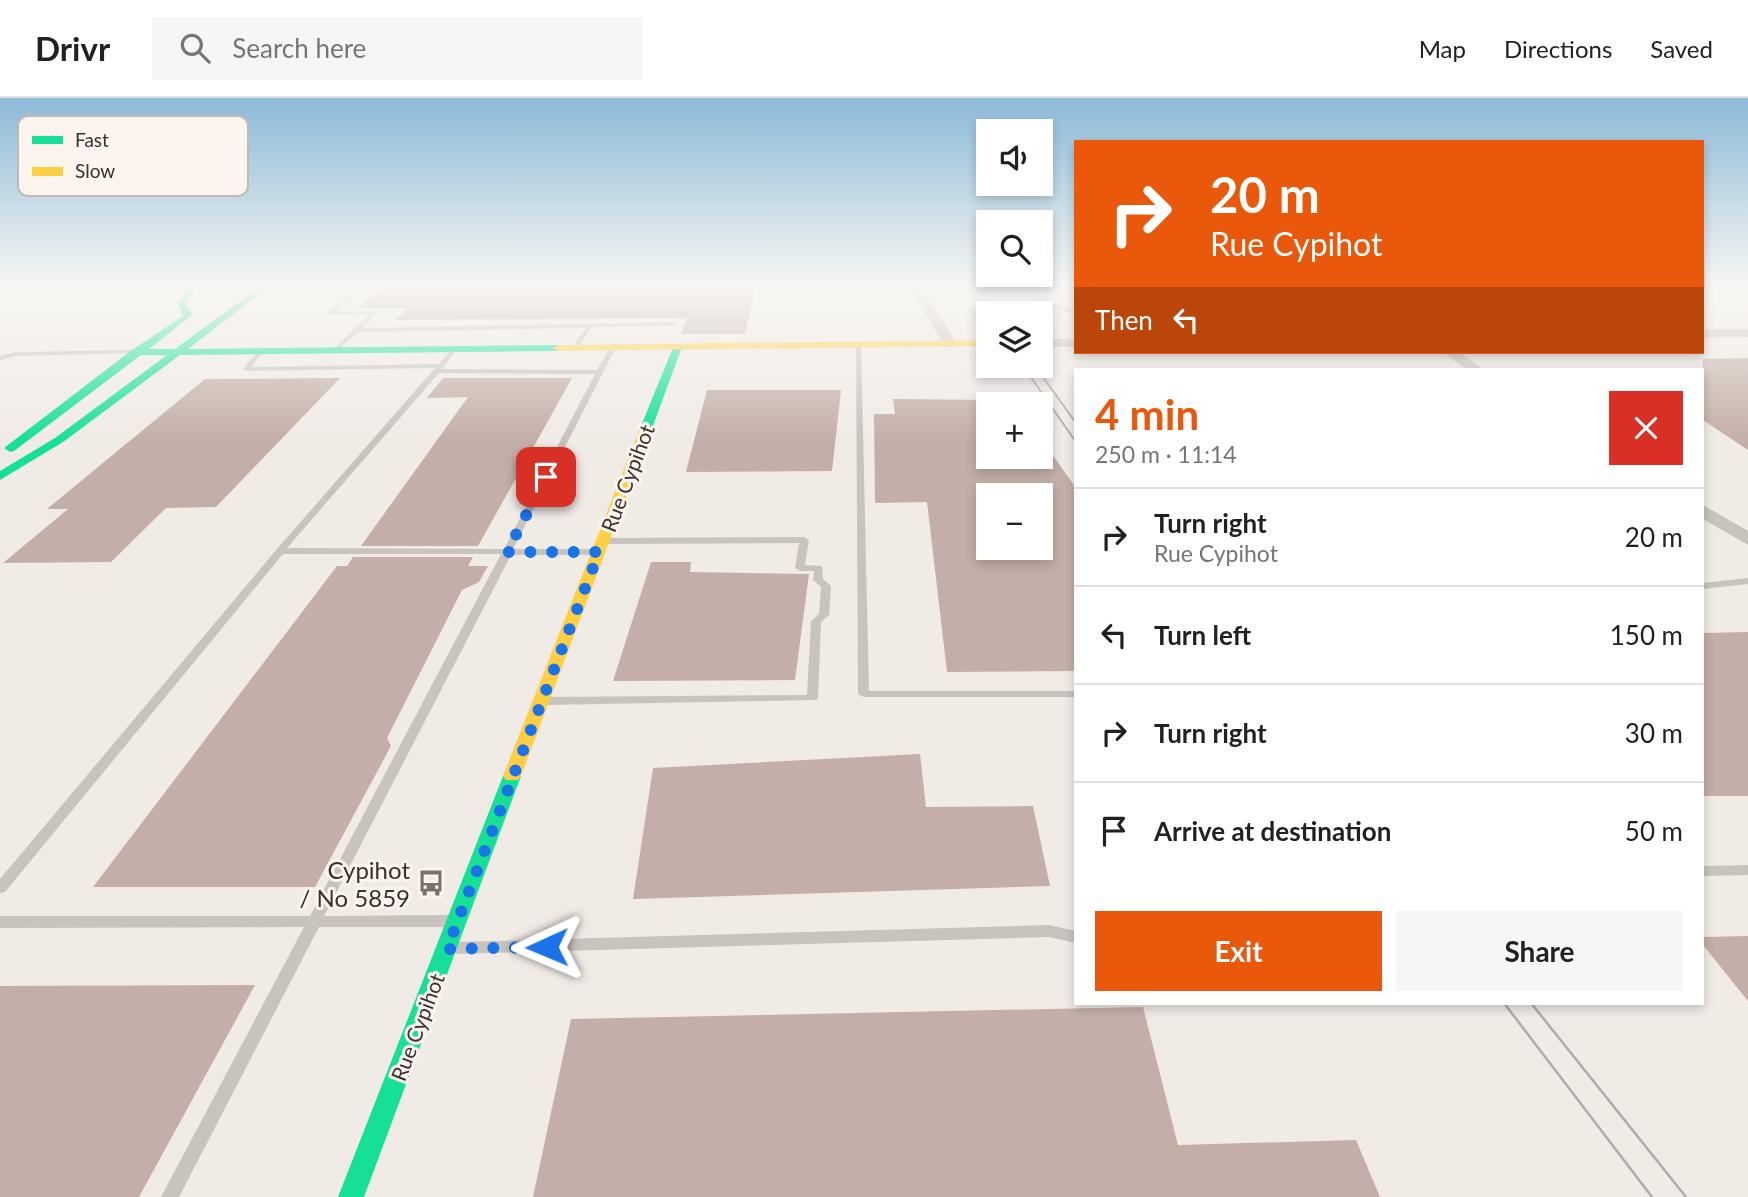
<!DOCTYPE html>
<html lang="en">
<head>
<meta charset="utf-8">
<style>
  body { margin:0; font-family:Lato,sans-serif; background:#f6f6f6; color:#202124; height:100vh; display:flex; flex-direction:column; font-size:26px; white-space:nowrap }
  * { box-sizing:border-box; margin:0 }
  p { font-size:23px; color:#757577 }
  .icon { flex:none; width:38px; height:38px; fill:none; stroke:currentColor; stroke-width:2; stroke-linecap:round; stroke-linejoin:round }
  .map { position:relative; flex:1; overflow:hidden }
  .drawer { position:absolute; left:1074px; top:270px; width:630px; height:637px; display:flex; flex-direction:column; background:#fff; border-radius:0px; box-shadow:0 4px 10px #0003 }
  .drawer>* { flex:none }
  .banner { position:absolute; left:1074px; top:42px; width:630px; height:214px; border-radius:0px; box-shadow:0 4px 10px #0003; background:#ea580c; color:#fff; overflow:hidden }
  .fabs { position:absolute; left:976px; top:21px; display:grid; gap:14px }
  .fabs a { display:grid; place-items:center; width:77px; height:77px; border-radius:0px; background:#fff; box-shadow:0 4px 10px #0003; font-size:35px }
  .pin { position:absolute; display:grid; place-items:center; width:60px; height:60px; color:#fff; margin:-30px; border-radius:14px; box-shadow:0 4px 10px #0006 }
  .me { position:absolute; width:77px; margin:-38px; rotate:269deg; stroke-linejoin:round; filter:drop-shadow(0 0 5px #0008) }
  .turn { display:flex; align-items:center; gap:24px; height:147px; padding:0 21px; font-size:32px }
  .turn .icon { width:91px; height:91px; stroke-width:2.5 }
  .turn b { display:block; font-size:49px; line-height:60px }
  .then { display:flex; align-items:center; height:66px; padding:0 21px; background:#0003; gap:14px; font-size:26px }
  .round { display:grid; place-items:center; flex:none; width:74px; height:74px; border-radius:0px; background:#f6f6f6 }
  .head { display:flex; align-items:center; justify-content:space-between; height:119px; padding:0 21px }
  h1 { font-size:42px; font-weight:700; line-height:52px; color:#ea580c }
  .primary-button { display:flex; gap:14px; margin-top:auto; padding:14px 21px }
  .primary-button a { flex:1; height:80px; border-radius:0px; background:#ea580c; color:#fff; font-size:28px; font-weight:700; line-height:80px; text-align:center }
  .primary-button a+a { background:#f6f6f6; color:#202124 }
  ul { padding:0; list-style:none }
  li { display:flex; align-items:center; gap:21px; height:98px; padding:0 21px; border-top:2px solid #e0e0e0 }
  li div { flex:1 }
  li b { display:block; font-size:26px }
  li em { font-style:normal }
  header { display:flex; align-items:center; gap:42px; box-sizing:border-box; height:98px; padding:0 35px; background:#fff; border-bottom:2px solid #e0e0e0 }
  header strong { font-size:33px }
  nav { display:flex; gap:38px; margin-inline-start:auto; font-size:24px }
  .search { width:490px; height:63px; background:#f6f6f6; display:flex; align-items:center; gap:18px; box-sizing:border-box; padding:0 24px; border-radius:0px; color:#757577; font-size:26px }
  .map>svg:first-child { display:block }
  .building { fill:#c3afa7; fill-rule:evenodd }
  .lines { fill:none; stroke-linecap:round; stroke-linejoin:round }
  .lane { fill:#c9c3be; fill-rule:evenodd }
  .street { fill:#c9c3be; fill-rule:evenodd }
  .fast { fill:#16e098; fill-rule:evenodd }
  .slow { fill:#ffcf43; fill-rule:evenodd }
  .tram-far1 { stroke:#b1aca8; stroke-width:2 }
  .tram { stroke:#b1aca8; stroke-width:2.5 }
  .route { stroke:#1a73e8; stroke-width:12; stroke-dasharray:0 21.6 }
  .labels { text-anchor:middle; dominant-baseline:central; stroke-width:6; stroke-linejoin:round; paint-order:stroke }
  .street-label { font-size:21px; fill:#3b302b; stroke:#fbf5ee }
  .near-poi-label { font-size:24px; fill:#3b302b; stroke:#fbf5ee; text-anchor:end }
  .key { fill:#fbf5ee; stroke:#c1bab4; stroke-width:2 }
  .key-label { font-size:19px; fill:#3b302b }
</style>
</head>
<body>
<header>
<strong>Drivr</strong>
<div class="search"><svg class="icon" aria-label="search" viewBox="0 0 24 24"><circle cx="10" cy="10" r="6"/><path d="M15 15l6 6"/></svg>Search here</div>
<nav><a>Map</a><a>Directions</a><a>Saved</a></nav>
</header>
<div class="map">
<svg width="1748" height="1099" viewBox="0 0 1748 1099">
  <rect width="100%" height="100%" fill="#f0ebe5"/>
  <path class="building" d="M428,187H756L745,236H681L687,220L396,222L408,210H358L381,189Z
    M1748,260V352L1703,322V261Z
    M340,280L216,409L166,410L111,464L3,465L68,411H47L205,281Z
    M443,280H572L478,448H361L468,299L427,300Z
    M707,292H841L832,373L686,374Z
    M893,301L989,302V359H1054L1076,390V573L947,574L927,404L875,405L874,316H895ZM989,397H1041V450H989Z
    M353,459H473L468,468H488L479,484L462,492L387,640L391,648L315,789H93L337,468H347Z
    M651,464H691L690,474L809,476L795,582L613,583Z
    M1748,534V698H1703V535Z
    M920,656L926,709L1033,708L1050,788L633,801L653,670Z
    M1748,838V903L1703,847V839Z
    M255,887L139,1099H0V888Z
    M1143,909L1178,1047L1356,1042L1380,1099H533L571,921Z"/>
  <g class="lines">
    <path class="lane" d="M360,187H366L337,213L376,214V216L362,230L673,224L676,226L673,228L592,229L577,251L575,252L572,250L586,230L358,234L336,254L333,252L334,251L369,217L329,216V214L351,195H258L255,193L258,191H355Z
      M1019,187H1026L1051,205L1076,213V217L1047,207Z
      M856,246L861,247L869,593H1076V599H864L858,596Z
      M611,248L616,249L513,451H596L601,454L596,457H511L324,818L449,817L454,819L456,823L454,827L449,829H319L179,1099H161L304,829L0,830V818H310L501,456H283L5,794L0,795V781L277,451L435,270L246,273L243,271L259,252L261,251L264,253L251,269L439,266L452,250L454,249L457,251L442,271L597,272ZM439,275L595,276L504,451L287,450Z
      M136,252L138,253V255L16,258L0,262V258L16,254Z
      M804,439L809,442L805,467L822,468L823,481L831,488L829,517L821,524L818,600L816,602L546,607L540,603L546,599L807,597L811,523L819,516L821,489L813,482L814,473H800L795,470L799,445L604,446L599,443L604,440Z
      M1748,480V486L1703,491V485Z
      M1748,767V777L1703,778V768Z
      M1049,827L1076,833V845L1049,839L457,856L452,854L450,850L452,846L457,844Z"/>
    <path class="street" d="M908,187H920L957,246L955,249H945Z
      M1703,231H1748V239H1703Z
      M1041,241H1076V249H1041Z
      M1442,254H1459L1483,271H1466Z
      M1703,407L1748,433V447L1703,421Z"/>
    <path class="fast" d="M190,187H198L186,206L192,217L149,251H175L262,187H271L188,251L558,247L563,250L558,253L180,257L63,344L0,382V373L55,340L167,257H141L14,353L10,354L4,350L132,252L183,218L178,206Z
      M674,247L682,249L651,333L641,335L639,333Z
      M512,672L518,674L521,678L364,1099H338L503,678L506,674Z"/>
    <path class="slow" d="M989,242V248L558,253L553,250L558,247Z
      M645,330L651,333L521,678L518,682H506L503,678L639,333Z"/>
    <path class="tram-far1" d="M967,187L989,218
      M1023,268L1076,344
      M1035,268L1076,325"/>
    <path class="tram" d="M1504,905L1652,1099
      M1531,905L1686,1099"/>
  </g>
  <linearGradient id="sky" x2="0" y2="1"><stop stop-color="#8bbad8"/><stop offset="0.55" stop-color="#f8f6f3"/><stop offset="1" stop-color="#f8f6f3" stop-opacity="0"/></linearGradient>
  <rect width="1748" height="341" fill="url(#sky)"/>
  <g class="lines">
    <path class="route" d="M546,379L507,454H599L447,851L547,849"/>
  </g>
  <defs>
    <g id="bus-bare" transform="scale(2.1)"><path d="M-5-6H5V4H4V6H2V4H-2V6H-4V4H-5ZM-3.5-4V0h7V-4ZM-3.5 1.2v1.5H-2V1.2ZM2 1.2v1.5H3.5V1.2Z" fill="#7a716c" stroke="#fbf5ee" stroke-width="2.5" paint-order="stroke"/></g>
  </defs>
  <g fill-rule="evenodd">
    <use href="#bus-bare" x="431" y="785"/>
  </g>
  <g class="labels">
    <g class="street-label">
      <text transform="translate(627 380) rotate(-69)">Rue Cypihot</text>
      <text transform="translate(417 929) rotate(-69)">Rue Cypihot</text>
    </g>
    <g class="near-poi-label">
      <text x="410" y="771">Cypihot<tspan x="410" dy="28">/ No 5859</tspan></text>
    </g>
  </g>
  <rect x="18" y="18" width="230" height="80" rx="10" class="key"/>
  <rect x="32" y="38" width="31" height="8" fill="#16e098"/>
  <rect x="32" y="69" width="31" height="9" fill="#ffcf43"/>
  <g class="key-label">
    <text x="75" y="49">Fast</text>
    <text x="75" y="80">Slow</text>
  </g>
</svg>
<div class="fabs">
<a><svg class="icon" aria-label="sound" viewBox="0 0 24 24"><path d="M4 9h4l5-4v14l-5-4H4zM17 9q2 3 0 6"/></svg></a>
<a><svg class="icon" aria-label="search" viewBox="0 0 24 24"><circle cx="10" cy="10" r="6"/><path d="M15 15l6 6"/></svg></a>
<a><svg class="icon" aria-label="layers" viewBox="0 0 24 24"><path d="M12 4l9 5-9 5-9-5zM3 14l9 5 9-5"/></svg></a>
<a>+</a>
<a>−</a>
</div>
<div class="pin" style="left:546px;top:379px;background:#d93025"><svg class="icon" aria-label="arrive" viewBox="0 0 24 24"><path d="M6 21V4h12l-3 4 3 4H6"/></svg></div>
<svg class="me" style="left:547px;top:849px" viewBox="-20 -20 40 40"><path d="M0-17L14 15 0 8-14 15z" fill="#1a73e8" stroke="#fff" stroke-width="4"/></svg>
<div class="banner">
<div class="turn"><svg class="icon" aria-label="right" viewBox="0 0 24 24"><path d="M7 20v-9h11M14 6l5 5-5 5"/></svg><div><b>20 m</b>Rue Cypihot</div></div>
<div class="then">Then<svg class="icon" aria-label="left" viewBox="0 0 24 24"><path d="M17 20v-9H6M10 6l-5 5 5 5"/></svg></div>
</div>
<section class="drawer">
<div class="head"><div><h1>4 min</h1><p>250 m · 11:14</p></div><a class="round" style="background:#d93025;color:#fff"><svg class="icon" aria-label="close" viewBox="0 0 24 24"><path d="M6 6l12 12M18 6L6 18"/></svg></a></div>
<ul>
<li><svg class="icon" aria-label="right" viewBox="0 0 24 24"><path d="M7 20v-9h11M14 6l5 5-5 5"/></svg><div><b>Turn right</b><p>Rue Cypihot</p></div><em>20 m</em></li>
<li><svg class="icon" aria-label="left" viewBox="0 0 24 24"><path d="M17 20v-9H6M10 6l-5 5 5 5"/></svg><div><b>Turn left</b></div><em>150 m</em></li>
<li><svg class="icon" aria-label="right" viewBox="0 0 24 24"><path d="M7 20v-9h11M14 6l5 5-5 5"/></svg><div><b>Turn right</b></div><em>30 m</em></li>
<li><svg class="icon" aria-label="arrive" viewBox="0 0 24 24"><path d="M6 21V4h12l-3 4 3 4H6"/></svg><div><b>Arrive at destination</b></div><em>50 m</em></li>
</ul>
<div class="primary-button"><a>Exit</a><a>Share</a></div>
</section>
</div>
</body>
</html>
